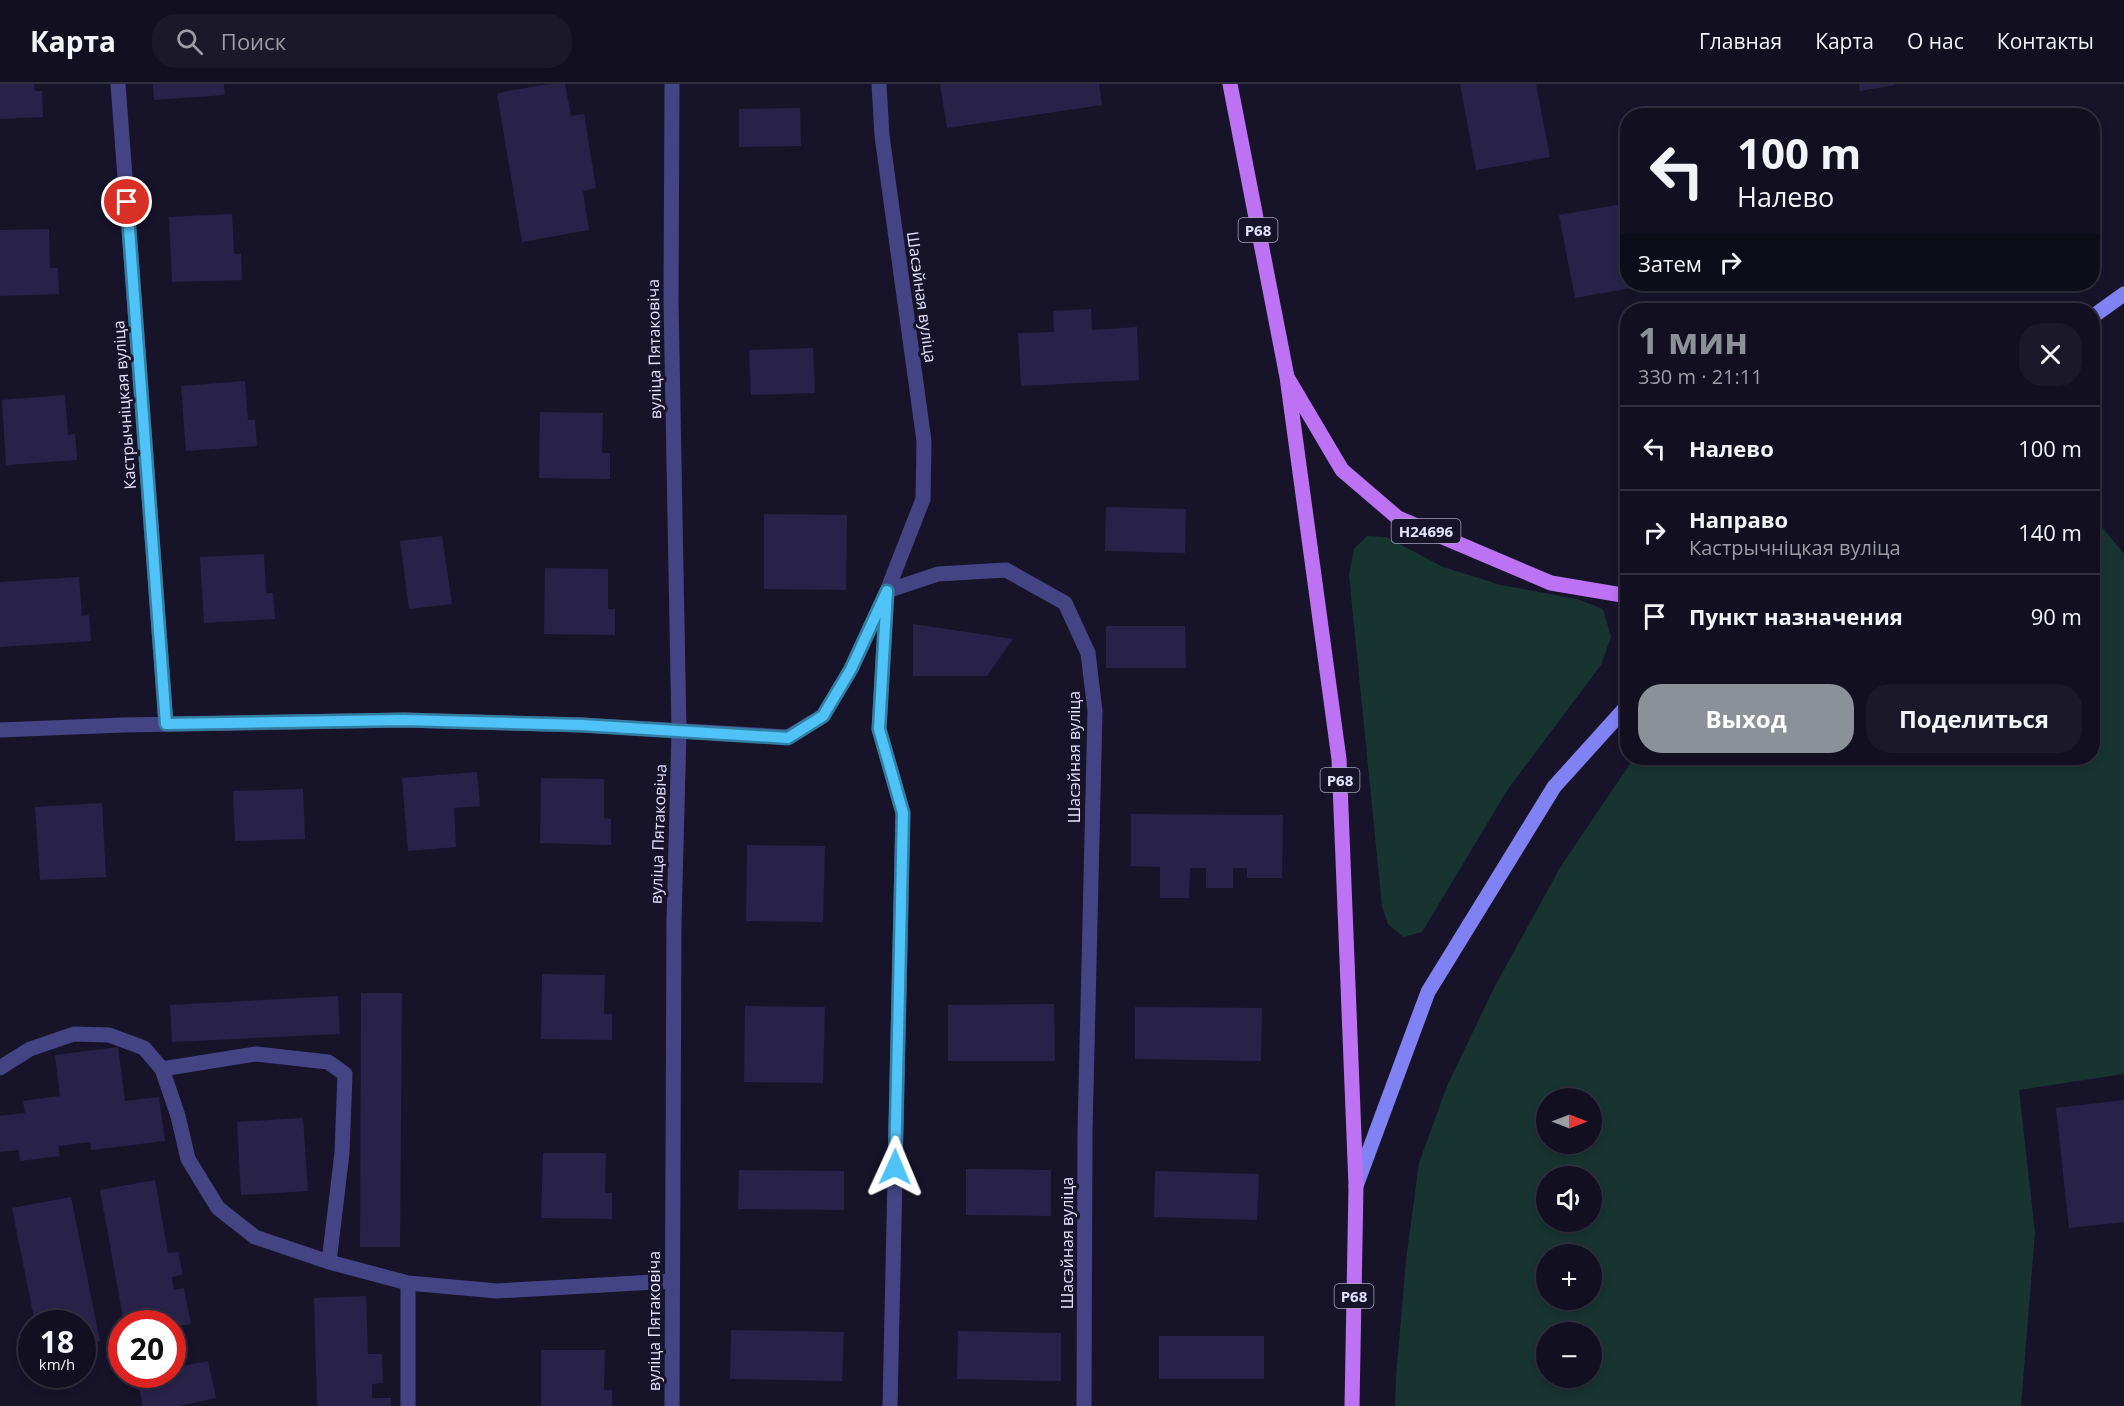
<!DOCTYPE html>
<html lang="ru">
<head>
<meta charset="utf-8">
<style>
  body { margin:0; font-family:"Open Sans",sans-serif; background:#1a1829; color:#f1f3f6; height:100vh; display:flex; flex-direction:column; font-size:22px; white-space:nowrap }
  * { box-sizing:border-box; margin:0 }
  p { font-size:20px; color:#9c9ca5 }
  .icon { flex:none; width:33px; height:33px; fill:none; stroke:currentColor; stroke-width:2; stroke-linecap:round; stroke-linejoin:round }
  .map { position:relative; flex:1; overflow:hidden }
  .details { position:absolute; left:1620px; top:219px; width:480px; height:462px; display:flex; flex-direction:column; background:#110f20; border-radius:24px; box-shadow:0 3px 9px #0003,0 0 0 2px #302f3e }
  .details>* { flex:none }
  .banner { position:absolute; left:1620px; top:24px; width:480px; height:183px; border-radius:24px; box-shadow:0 3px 9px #0003,0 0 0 2px #302f3e; background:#110f20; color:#f1f3f6; overflow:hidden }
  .needle { width:39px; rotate:90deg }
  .tools { position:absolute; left:1536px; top:1004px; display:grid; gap:12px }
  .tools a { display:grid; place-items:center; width:66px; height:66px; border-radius:50%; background:#110f20; box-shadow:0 3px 9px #0003,0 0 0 2px #302f3e; font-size:30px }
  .speed { position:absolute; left:18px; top:1226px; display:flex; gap:12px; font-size:30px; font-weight:700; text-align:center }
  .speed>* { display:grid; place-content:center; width:78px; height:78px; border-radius:50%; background:#110f20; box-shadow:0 3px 9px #0003,0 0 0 2px #302f3e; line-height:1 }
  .speed small { font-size:15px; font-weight:400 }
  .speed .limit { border:9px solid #d22; background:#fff; color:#111 }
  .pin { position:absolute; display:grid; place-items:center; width:51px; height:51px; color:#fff; margin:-26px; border:3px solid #fff; border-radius:50%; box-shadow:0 2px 6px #0007 }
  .me { position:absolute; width:66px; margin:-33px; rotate:1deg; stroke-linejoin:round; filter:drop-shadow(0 0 4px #0008) }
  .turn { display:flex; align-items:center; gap:21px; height:126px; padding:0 18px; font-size:27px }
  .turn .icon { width:78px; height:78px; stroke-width:2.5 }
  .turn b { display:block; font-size:42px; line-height:51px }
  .then { display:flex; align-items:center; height:57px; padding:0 18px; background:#0003; gap:12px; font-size:22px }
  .round { display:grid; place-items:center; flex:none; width:63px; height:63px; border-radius:24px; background:#1a1829 }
  .head { display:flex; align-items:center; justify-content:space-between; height:102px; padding:0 18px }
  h1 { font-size:36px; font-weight:700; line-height:45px; color:#8c9099 }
  .action { display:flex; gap:12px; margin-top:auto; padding:12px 18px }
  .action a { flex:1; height:69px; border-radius:24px; background:#8c9099; color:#fff; font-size:24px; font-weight:700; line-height:69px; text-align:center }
  .action a+a { background:#1a1829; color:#f1f3f6 }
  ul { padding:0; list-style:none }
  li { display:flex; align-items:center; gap:18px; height:84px; padding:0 18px; border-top:2px solid #302f3e }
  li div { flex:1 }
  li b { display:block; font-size:22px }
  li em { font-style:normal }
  header { display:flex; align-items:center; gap:36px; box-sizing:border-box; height:84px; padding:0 30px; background:#110f20; border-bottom:2px solid #302f3e }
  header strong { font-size:28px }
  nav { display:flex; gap:33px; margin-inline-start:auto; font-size:21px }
  .search { width:420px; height:54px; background:#1a1829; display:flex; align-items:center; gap:15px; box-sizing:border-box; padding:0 21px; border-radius:24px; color:#9c9ca5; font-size:22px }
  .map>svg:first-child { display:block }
  .green { fill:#173431; fill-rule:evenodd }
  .building { fill:#282249 }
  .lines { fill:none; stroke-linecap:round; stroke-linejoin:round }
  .lane { stroke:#444485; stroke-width:15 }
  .street { stroke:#444485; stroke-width:15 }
  .secondary { stroke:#8082f3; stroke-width:15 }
  .primary { stroke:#bc72f2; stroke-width:15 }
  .route-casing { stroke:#337fa1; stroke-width:15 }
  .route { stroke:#4fc3f7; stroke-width:10 }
  .labels { text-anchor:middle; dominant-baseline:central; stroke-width:6; stroke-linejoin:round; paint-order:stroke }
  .shield { fill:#17142a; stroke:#a5a3bd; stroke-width:1.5 }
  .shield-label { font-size:15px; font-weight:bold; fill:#e2e0fc }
  .street-label { font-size:16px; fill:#e2e0fc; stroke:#17142a }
</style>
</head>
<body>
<header>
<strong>Карта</strong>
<div class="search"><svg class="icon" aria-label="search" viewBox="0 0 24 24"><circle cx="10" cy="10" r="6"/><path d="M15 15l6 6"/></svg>Поиск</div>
<nav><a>Главная</a><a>Карта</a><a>О нас</a><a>Контакты</a></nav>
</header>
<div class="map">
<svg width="2124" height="1322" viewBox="0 0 2124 1322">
  <rect width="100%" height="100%" fill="#17142a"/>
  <path class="green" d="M2093,432L2124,470V990L2019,1006L2035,1148L2021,1322H1395L1396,1294L1406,1176L1419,1079L1447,1002L1495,902L1561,782L1634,674H2092ZM1546,1014H1592V1059H1546ZM1546,1092H1592V1137H1546ZM1546,1170H1592V1215H1546ZM1546,1248H1592V1293H1546Z
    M1367,452L1386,453L1443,483L1501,501L1577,515L1603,525L1611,553L1601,581L1508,705L1422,848L1403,853L1388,840L1382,822L1349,491L1354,465Z"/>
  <path class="building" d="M0,0H34L35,7H42L43,33L0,35Z
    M153,0H224L225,11L154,16Z
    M549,0H565L571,32L584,30L596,104L583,107L589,146L522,158L497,9Z
    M940,0H1099L1102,21L947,44Z
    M1460,0H1536L1550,73L1476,86Z
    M1859,0H1895V1L1860,7Z
    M800,24L801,62L739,63V25Z
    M1628,119V200L1648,201L1575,214L1559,131Z
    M232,130L234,170H241L242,196L172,198L169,133Z
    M49,145L50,184H58L59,210L0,212V146Z
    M1091,225L1092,246L1137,243L1139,296L1021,302L1018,249L1054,248L1053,227Z
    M813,264L815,309L751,311L749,266Z
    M245,297L248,336H255L257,362L186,367L181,302Z
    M65,311L68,351L75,350L77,376L6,381L2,316Z
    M540,328L603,329L602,369H610V395L539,394Z
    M1106,423L1186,425L1185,469L1105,467Z
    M764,430L847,431L846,506L764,505Z
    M442,452L452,520L409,525L400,457Z
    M264,470L266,509H273L275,535L204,539L200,473Z
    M545,484L608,485V525H615V551L544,550Z
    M79,493L82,532L89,531L91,557L0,563V498Z
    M913,540L1013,555L987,592H913Z
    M1106,542H1185L1186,584H1106Z
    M477,688L480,722L454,724L456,763L408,767L402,694Z
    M541,694L604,695V734L611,735V761L540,759Z
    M303,705L305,755L235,757L233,707Z
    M102,719L106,793L40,796L35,723Z
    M1131,730L1283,731L1282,794H1247V784H1233V804H1206V784H1190L1189,814H1160V783L1131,782Z
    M747,761L825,762L823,838L746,837Z
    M542,890L605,891L604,930H612V956L541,955Z
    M361,909H402L400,1163H360Z
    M338,912L340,950L172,958L170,921Z
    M1054,920L1055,977H948V921Z
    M745,922L825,923L823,999L744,998Z
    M1135,923L1262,924L1261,977L1135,975Z
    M118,963L125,1017L159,1013L165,1057L91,1066L90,1058L58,1062L60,1072L20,1077L19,1066L0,1068V1032L25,1029L23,1017L60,1012L55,971Z
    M2124,1016V1138L2069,1144L2056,1024Z
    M303,1034L308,1107L241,1111L237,1038Z
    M543,1069H606L605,1109H612V1135L541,1134Z
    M966,1085L1051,1086V1132L966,1131Z
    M739,1086L844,1087V1126L738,1125Z
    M1155,1087L1259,1090L1257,1136L1154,1133Z
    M155,1096L168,1169L178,1168L183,1191L172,1193L174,1206L184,1204L191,1240L172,1243V1239H124L100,1106Z
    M71,1113L100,1257L82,1261V1239H35L12,1124Z
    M366,1212L368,1270H382L383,1299L372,1300V1314H391V1322H317L314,1214Z
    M731,1246L844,1248L842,1297L730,1295Z
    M958,1247L1061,1249V1297L957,1295Z
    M1159,1252H1264V1295H1159Z
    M541,1266H605L604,1306H612V1322H541Z
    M208,1277L216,1314L179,1322H143L136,1292L146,1290H172V1284Z"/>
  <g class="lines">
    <path class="lane" d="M887,507L879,645L903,729L890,1322
      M0,984L30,965L74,950L109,951L144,964L162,985L178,1032L188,1075L218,1124L255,1153L329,1178L408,1199L497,1207L672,1197
      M162,985L256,970L328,978L345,990L342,1069L329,1178
      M408,1199V1322"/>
    <path class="street" d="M118,0L166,640
      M672,0L671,217L679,648L674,837L672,1322
      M887,507L938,490L1006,486L1065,519L1088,569L1095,627L1085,1047L1084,1322
      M0,646L123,641L404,636L582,641L788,653L823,632L851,585L887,507L923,415L924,357L882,52L879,0"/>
    <path class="secondary" d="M2092,233L2124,210
      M1356,1102L1428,908L1554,703L1628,621"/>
    <path class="primary" d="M1230,0L1287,293L1342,386L1398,434L1551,499L1628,512
      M1287,293L1339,675L1356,1102L1352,1322"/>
  </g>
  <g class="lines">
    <g class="route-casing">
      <path id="route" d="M127,118L166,640L404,636L582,641L788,654L823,632L851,585L887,507L879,645L903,729L895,1083"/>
    </g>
    <use href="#route" class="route"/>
  </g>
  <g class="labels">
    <g class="shield">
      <rect x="1238.5" y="134" width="39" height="24" rx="4.5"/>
      <rect x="1391.5" y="435" width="69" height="24" rx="4.5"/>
      <rect x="1320.5" y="684" width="39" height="24" rx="4.5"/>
      <rect x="1334.5" y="1200" width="39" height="24" rx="4.5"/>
    </g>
    <g class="shield-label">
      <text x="1258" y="146">Р68</text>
      <text x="1426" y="447">Н24696</text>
      <text x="1340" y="696">Р68</text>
      <text x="1354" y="1212">Р68</text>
    </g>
    <g class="street-label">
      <text transform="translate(922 213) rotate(82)">Шасэйная вуліца</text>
      <text transform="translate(654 265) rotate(-91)">вуліца Пятаковіча</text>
      <text transform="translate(124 321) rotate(-94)">Кастрычніцкая вуліца</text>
      <text transform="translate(1074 673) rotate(-90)">Шасэйная вуліца</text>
      <text transform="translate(658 750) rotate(-88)">вуліца Пятаковіча</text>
      <text transform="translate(1067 1159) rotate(-90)">Шасэйная вуліца</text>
      <text transform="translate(654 1237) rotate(-90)">вуліца Пятаковіча</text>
    </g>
  </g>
</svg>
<div class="tools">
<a><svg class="needle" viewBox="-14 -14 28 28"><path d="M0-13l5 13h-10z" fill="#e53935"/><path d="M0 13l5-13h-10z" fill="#9c9ca5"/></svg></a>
<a><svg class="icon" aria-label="sound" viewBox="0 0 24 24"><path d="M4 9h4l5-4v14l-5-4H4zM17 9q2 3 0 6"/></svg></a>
<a>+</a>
<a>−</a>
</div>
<div class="speed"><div>18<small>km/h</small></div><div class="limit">20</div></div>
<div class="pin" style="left:127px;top:118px;background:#d93025"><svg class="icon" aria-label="arrive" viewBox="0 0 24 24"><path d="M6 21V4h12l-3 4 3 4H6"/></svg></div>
<svg class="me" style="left:895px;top:1083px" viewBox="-20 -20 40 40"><path d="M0-17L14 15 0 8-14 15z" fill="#4fc3f7" stroke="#fff" stroke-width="4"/></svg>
<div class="banner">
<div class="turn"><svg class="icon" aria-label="left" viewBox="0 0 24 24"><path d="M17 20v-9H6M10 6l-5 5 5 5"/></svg><div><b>100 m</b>Налево</div></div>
<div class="then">Затем<svg class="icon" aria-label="right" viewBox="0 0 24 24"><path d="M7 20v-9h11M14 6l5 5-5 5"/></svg></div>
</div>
<section class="details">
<div class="head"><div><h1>1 мин</h1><p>330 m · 21:11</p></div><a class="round"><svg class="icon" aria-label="close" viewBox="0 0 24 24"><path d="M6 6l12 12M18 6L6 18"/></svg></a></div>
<ul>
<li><svg class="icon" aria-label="left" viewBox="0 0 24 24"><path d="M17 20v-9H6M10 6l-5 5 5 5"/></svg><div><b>Налево</b></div><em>100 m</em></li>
<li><svg class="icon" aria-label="right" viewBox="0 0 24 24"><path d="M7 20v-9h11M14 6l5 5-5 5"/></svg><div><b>Направо</b><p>Кастрычніцкая вуліца</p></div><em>140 m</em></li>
<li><svg class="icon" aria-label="arrive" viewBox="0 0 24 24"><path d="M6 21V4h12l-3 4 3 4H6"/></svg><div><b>Пункт назначения</b></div><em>90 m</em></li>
</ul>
<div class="action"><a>Выход</a><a>Поделиться</a></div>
</section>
</div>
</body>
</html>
